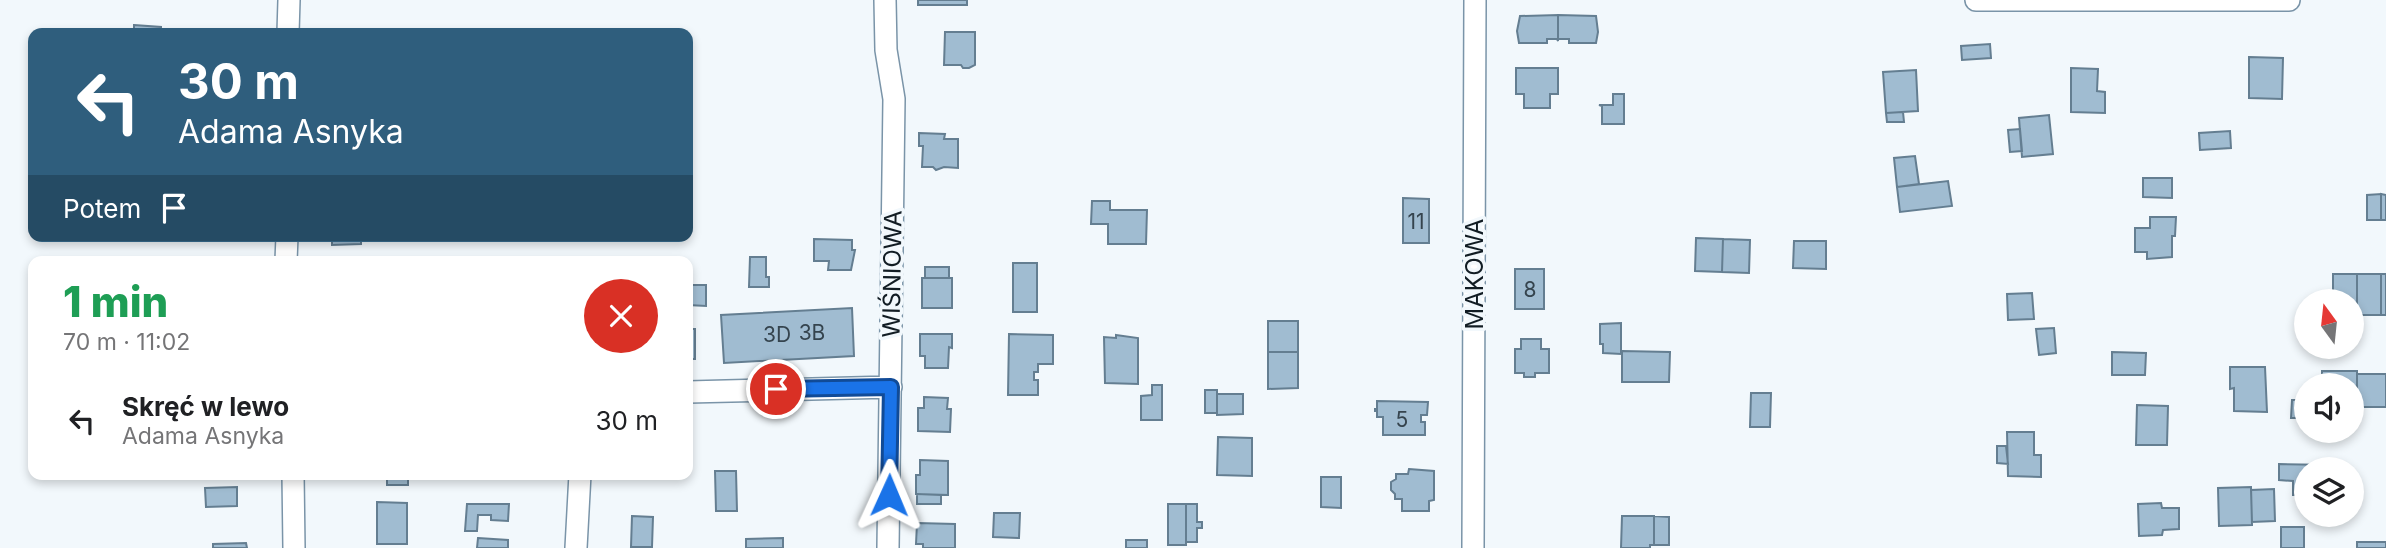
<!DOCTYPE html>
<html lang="pl">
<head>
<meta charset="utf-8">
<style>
  body { margin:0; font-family:Inter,sans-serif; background:#f2f2f2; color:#202124; height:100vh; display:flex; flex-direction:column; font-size:26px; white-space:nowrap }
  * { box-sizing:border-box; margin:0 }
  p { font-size:23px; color:#757577 }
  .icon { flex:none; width:38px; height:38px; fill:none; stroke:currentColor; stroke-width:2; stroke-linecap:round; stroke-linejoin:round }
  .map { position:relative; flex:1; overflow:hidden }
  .details { position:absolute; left:28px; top:256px; width:665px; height:224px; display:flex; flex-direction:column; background:#fff; border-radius:14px; box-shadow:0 4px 10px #0003 }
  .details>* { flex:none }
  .guide { position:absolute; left:28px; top:28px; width:665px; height:214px; border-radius:14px; box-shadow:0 4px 10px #0003; background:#2f5e7d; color:#fff; overflow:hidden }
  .needle { width:46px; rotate:345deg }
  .fabs { position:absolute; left:2294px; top:289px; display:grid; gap:14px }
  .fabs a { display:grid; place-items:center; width:70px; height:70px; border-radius:50%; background:#fff; box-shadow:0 4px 10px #0003; font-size:35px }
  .pin { position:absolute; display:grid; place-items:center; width:60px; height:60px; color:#fff; margin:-30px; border:4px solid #fff; border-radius:50%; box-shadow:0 2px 7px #0007 }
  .me { position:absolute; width:77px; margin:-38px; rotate:1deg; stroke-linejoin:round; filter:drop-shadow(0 0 5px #0008) }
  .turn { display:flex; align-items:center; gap:24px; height:147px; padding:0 35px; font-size:32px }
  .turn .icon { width:91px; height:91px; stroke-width:2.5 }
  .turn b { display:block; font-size:49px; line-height:60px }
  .then { display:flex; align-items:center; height:66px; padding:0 35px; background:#0003; gap:14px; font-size:26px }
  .round { display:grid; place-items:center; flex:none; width:74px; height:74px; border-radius:37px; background:#f2f2f2 }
  .overview { display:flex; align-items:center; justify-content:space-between; height:119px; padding:0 35px }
  h1 { font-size:42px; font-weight:800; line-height:52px; color:#1e9e55 }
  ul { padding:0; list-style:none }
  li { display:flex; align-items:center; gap:21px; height:91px; padding:0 35px }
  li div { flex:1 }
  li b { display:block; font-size:26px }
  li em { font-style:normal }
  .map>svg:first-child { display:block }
  .building { fill:#a0bcd1; stroke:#647e91; stroke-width:2 }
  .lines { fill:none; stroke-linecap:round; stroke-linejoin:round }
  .minor-casing { stroke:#7a94a8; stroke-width:24 }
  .minor { stroke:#fff; stroke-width:21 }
  .route-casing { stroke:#114b97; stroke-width:18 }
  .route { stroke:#1a73e8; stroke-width:12 }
  .labels { text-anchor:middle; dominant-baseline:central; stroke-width:7; stroke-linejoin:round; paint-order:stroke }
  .number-label { font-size:21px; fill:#35444e }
  .street-label { font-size:24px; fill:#111c23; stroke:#f2f8fc }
</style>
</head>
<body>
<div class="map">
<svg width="2386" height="548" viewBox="0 0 2386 548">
  <rect width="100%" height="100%" fill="#f2f8fc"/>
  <path class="building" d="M918,0H967V5H918Z
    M1558,15L1596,16L1598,32L1596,43H1569V39H1558V41Z
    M1558,15V41L1557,39H1547V43H1519L1517,31L1520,16Z
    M134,25L161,27V33H134Z
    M945,32H975V65L969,68H963L961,65H944Z
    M1990,44L1991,58L1962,60L1961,46Z
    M2249,57L2283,58L2282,99L2249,98Z
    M1516,68H1558V94H1550V108H1524V94H1516Z
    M2071,68L2098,69L2097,91L2105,92V113L2071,112Z
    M1916,70L1918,111L1886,113L1883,72Z
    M1613,94H1624V124H1602V106L1599,105H1613Z
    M1903,112L1904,122H1887L1886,113Z
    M2049,115L2053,154L2022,157L2019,118Z
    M2020,129L2022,151L2010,152L2008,130Z
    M2230,131L2231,148L2200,150L2199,133Z
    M919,133L945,134L944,139H958V168L944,167L936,170L933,167H922L923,146H919Z
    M1915,156L1919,184L1897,187L1894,158Z
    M2143,178H2172V198L2143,197Z
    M1948,181L1952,206L1900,212L1897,187Z
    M2381,194L2386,195V220H2381Z
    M2381,194V220H2367V195Z
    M1403,198L1429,199V243H1403Z
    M1092,201H1110V210H1147L1146,244H1108V224H1091Z
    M2150,217H2176L2175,236H2172V257L2147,259V252H2135V228H2150Z
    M332,236H361V244L332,245Z
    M1696,238L1723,239L1722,272L1695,271Z
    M814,239L852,240V250H855L851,270H828L829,261H814Z
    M1723,239L1750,240L1749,273L1722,272Z
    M1794,241H1826V269L1793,268Z
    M750,257H766V277H769V287H749Z
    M1013,263H1037V312H1013Z
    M925,267H949V278H925Z
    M1515,269H1544V309H1515Z
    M2333,274H2357V315H2352V301H2333Z
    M2357,274H2381V315H2357Z
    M2381,274H2386V315H2381Z
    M922,278H952V308H922Z
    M688,285H706V306L688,305Z
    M2032,293L2034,319L2008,320L2007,294Z
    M852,308L854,356L724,363L721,315Z
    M1268,321H1298V352H1268Z
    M1621,323V354L1603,353V344H1600V324Z
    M2054,328L2056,353L2039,355L2036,329Z
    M688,329H695V359H688Z
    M920,334H952V348L949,347L948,368H925V356H920Z
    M1009,334L1053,335V364H1038V372H1034V380H1038V395H1008Z
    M1116,335L1138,338V384L1105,383L1104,337L1116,338Z
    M1521,339H1541V349H1549V373H1535V377H1524V373H1515V349H1521Z
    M1622,351L1670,352L1669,382H1622Z
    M1268,352H1298V388L1268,389Z
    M2112,352L2146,353L2145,375H2112Z
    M2230,367H2265L2267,412L2234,411V388L2230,389Z
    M2322,371H2357V413H2352V385H2322Z
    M2357,374H2386V407H2357Z
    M1152,385H1162V420H1141V396L1152,395Z
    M1205,390H1217V413H1205Z
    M1751,393H1771L1770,427H1750Z
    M1217,394H1243V414L1217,415Z
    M924,397L948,398L947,409H951L950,432L918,431V408H924Z
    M2292,400H2306V418H2291Z
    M1377,401L1428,402L1427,415H1421V422H1425V435H1383V417H1377V411H1375V409H1377Z
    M2137,405L2168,406L2167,445H2136Z
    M2007,432H2034V455H2041V477L2008,476Z
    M1218,437L1252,438V476L1217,475Z
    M1997,446H2006L2008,464L1997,463Z
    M920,460L948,461V495L916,494V475H920Z
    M2279,464L2332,465V469H2306V495H2293V481L2279,480Z
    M1409,469L1434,471V500L1429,501V511H1402V499H1395V494L1391,490V482L1396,479V474H1408Z
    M715,471H736L737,511H716Z
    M387,474H408V485H387Z
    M1321,477H1341V508L1321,507Z
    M237,487V506L206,507L205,488Z
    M2251,487L2252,525L2219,526L2218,488Z
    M2274,489L2275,521L2252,522L2251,490Z
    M917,494L941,495V504H917Z
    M377,502L407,503V544H377Z
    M2161,503L2162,508H2179V529L2163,530L2162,535L2139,536L2138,504Z
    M467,504H509L508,521L491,520V515H478L477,531H465Z
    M1168,504H1186V545H1168Z
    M1186,504H1197V522H1202V528H1197V542H1186Z
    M994,513H1020L1019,538L993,537Z
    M632,516L653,517L652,547H631Z
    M1622,516H1654V545H1650V548H1621Z
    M1654,516L1669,517V545H1654Z
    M917,523L955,524V548H923V544H916Z
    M2281,527H2304V548H2281Z
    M478,538L508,540V548H477Z
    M783,538V548H746V539Z
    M1126,540H1147V548H1126Z
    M2357,542H2386V548H2357Z
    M246,543L247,548H213V544Z"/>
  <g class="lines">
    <g class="minor-casing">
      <path id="minor" d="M885,0L886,50L894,99L888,548
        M1976,0H2289
        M288,33L289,0
        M286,261L287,236
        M688,392L891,387
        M293,474L294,548
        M576,548L580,474
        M1473,548L1475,0"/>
    </g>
    <use href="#minor" class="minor"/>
  </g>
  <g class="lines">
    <g class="route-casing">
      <path id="route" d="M776,389L891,387L889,495"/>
    </g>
    <use href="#route" class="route"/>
  </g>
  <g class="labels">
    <g class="number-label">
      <text x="1416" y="221">11</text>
      <text x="1530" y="289">8</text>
      <text x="812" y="332">3B</text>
      <text x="777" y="334">3D</text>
      <text x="1402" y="419">5</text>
    </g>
    <g class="street-label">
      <text transform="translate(892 274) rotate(-89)">WIŚNIOWA</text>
      <text transform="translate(1474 274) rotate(-90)">MAKOWA</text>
    </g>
  </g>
</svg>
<div class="fabs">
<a><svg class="needle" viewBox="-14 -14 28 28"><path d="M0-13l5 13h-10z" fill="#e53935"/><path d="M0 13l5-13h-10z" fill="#757577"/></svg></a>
<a><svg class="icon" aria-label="sound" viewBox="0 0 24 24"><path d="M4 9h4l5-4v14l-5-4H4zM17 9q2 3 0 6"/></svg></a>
<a><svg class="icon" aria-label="layers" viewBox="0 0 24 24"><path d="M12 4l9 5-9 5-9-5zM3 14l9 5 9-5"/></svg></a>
</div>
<div class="pin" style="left:776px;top:389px;background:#d93025"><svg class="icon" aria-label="arrive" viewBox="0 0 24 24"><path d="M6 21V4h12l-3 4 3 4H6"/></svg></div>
<svg class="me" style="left:889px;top:495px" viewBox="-20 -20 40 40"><path d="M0-17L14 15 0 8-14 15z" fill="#1a73e8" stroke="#fff" stroke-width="4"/></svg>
<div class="guide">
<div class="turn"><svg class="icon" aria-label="left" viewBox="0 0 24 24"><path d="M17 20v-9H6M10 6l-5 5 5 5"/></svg><div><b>30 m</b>Adama Asnyka</div></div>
<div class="then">Potem<svg class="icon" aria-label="arrive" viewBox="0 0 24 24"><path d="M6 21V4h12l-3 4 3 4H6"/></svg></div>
</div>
<section class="details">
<div class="overview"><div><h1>1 min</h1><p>70 m · 11:02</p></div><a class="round" style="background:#d93025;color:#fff"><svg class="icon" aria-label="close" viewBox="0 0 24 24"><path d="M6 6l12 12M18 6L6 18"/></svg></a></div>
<ul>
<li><svg class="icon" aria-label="left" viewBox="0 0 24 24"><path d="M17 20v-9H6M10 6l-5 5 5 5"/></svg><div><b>Skręć w lewo</b><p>Adama Asnyka</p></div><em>30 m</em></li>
</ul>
</section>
</div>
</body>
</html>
